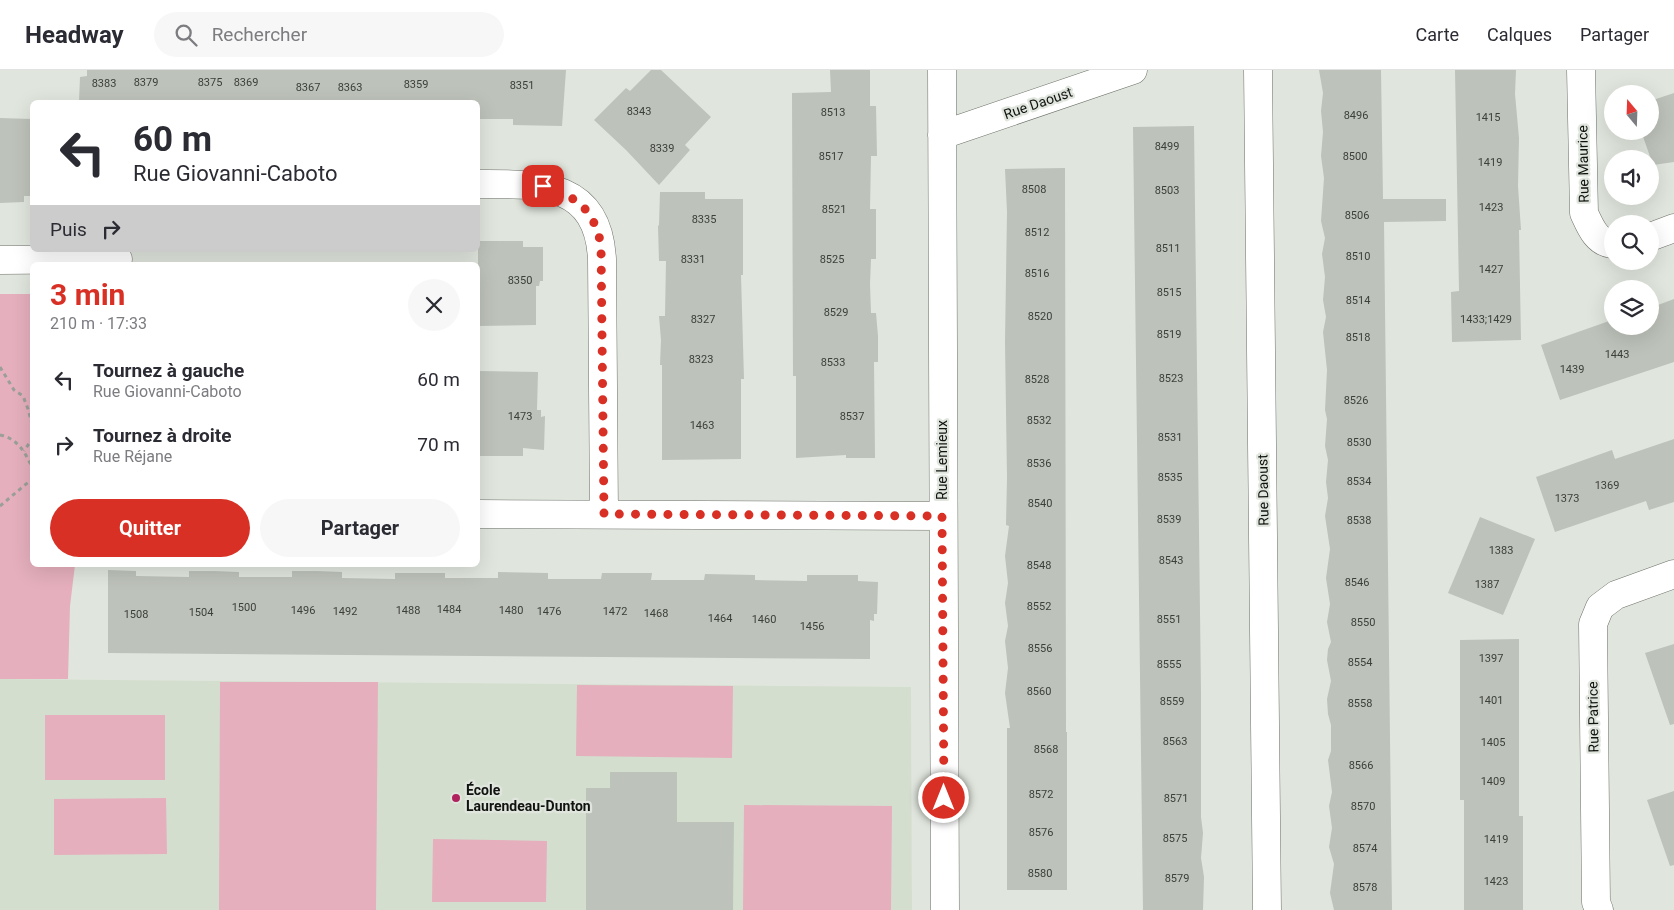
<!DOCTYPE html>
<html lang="fr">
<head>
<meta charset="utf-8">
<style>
  body { margin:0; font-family:Roboto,sans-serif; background:#f7f7f7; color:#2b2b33; height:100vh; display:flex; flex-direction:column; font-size:19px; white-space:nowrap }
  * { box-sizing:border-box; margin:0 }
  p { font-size:16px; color:#7c7c81 }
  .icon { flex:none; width:28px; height:28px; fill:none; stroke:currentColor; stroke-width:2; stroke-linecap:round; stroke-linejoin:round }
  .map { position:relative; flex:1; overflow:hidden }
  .sheet { position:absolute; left:30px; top:192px; width:450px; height:305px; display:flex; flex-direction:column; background:#fff; border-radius:8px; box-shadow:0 5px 20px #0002 }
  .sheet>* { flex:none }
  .hud { position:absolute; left:30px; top:30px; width:450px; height:152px; border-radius:8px; box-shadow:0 5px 20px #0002; background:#fff; color:#2b2b33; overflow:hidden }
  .needle { width:32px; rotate:341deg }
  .controls { position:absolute; left:1604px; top:15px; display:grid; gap:10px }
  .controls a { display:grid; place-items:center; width:55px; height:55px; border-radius:50%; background:#fff; box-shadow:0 5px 20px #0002; font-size:25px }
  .pin { position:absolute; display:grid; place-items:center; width:42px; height:42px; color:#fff; margin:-21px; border-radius:10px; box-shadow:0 2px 8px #0006 }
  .me { position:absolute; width:55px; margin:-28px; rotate:0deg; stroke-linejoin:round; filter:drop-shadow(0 0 4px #0008) }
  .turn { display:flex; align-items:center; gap:18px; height:105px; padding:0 20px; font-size:22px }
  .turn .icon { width:65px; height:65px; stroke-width:2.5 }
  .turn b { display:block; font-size:35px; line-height:42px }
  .then { display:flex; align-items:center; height:48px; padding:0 20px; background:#0003; gap:10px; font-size:19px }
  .round { display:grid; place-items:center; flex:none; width:52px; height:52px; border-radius:26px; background:#f7f7f7 }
  .headline { display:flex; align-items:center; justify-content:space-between; height:85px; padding:0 20px }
  h1 { font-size:30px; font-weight:700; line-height:38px; color:#d93025 }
  .action { display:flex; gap:10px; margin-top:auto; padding:10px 20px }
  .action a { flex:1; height:58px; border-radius:30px; background:#d93025; color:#fff; font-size:20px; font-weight:700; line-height:58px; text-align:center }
  .action a+a { background:#f7f7f7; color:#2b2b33 }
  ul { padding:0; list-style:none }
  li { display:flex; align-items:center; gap:15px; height:65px; padding:0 20px }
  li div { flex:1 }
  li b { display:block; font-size:19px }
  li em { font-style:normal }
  header { display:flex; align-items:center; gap:30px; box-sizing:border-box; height:70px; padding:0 25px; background:#fff; border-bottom:1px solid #e1e1e2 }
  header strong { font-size:24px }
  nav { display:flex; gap:28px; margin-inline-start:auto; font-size:18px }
  .search { width:350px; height:45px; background:#f7f7f7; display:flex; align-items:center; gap:12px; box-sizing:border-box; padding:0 18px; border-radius:28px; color:#7c7c81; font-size:19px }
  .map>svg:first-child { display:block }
  .built { fill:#d4dece }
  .green { fill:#e5afbd }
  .building { fill:#bdc2ba }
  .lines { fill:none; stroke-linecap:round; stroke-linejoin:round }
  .minor-casing { stroke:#6c7169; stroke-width:29 }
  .path { stroke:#9a9f98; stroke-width:3; stroke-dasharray:4 4; stroke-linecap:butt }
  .minor { stroke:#fff; stroke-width:28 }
  .route { stroke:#d93025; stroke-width:9; stroke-dasharray:0 16.2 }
  .poi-dot { fill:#af225d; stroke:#e0e6dd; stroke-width:2 }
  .labels { text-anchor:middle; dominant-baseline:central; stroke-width:4.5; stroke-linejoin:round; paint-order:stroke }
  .number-label { font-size:11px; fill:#3c3f3a }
  .street-label { font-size:14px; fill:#111310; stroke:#e0e6dd }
  .poi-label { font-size:14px; font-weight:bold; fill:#111310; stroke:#e0e6dd; text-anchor:start }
</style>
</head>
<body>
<header>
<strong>Headway</strong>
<div class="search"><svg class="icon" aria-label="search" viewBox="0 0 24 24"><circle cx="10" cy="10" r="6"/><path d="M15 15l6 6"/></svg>Rechercher</div>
<nav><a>Carte</a><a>Calques</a><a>Partager</a></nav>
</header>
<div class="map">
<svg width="1674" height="840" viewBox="0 0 1674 840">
  <rect width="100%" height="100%" fill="#e0e6dd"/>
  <path class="built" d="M0,609L911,617L912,840H0Z"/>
  <path class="green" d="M0,224H32V495H75L70,536L68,609H0Z
    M220,612H378L376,840H219Z
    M577,615L733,616L732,688L576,686Z
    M45,645H165V710H45Z
    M166,728L167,784L54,785V729Z
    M744,735L892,736L891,840H743Z
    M433,769L547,771L546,832H432Z"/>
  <path class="building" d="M87,0H566L562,56L513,55V49H478V32H79L80,7L87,6Z
    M651,0H661L711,47L685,75L690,80L659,115L626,80L594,50L626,18L630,21Z
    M830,0H870V36H876L877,86H871L870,139H876V189H871L870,214L871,243H876L878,266V292H874L875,388H846V385L796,388V306H793L792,23L831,22Z
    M1319,0H1381L1383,129H1446V151L1384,152L1392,840H1334L1330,823L1334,794L1329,777L1332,758L1329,736L1332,722L1328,690L1331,681V655L1328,644L1327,629L1331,611L1327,590L1328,579L1331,572L1327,552L1330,534L1326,508L1330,479L1325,446L1328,428L1326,412L1328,390L1325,376L1327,349L1325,340L1327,300L1323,262L1326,247L1323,230L1325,207L1322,184L1325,168L1321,151L1324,108L1321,86L1323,62L1321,41L1323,23Z
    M1455,0H1516L1515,24L1519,68L1518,116L1521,160H1519L1521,270L1452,272L1451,222L1459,221Z
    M1674,23V92L1653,95L1641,61H1650V31Z
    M0,48L32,49V126H24V132L0,133Z
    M1194,56L1201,623V747L1203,763L1201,788L1204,807L1203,840H1143L1133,57Z
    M1065,98L1066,662H1067V820H1007V658H1010L1005,623L1008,598L1005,571L1008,556L1005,533L1008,513L1005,486L1009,456L1006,455L1007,408L1005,272L1007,142L1005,99Z
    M660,122H705V129H743V205H741L744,309H741V389L662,390V295H660L661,270L659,246H665L666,191H659L658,156L659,155Z
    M478,171H523V177H543V211H540L539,216H536V255L478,256Z
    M1674,229V292L1560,330L1541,275L1612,250V256H1650V238Z
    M478,301L538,302L537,340H541V347L545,346L544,380L523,378V386H478Z
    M1674,369V432L1649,440L1646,431L1555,462L1536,407L1612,380L1615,389Z
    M1480,447L1535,469L1503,545L1448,523Z
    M108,500L136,501V506L189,507V501H214L239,502V507H292V501H317L342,502V508L395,509V503H445V508H498V502L548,503V509H601L602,503H652L651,510H704L705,504L755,505V510L807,511V505H858V511L878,512L877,544H874V551L870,550V589L108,583Z
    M1519,569V746H1523V840H1464V730H1460V570Z
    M1674,574V654L1670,655L1645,583Z
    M610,702H677V752H734L733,840H586V718H610Z
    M1674,721V795L1670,796L1647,730Z"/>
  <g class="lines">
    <g class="minor-casing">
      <path id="minor" d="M942,0L945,840
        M1258,0L1267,840
        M1581,0L1584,143C1590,156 1596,172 1612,174
        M942,65L1133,0
        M478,114C538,114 598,111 602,189L604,444
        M1650,167L1674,158
        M0,190L118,189
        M478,444L942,446
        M1599,840L1596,832L1593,554L1600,537L1616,525L1674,504"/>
    </g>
    <path class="path" d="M0,297L14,320L23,326L28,339L32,354V369L24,381
      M0,365C17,368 25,382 32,397
      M0,436L32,409"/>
    <use href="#minor" class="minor"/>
  </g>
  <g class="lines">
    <path class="route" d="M543,116C578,128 592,137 601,174L604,444L942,446L944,728"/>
  </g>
  <circle class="poi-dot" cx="456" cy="728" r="5"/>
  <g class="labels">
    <g class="number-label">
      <text x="146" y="12">8379</text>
      <text x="210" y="12">8375</text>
      <text x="246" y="12">8369</text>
      <text x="104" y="13">8383</text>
      <text x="416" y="14">8359</text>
      <text x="522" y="15">8351</text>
      <text x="308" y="17">8367</text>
      <text x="350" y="17">8363</text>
      <text x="639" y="41">8343</text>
      <text x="833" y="42">8513</text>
      <text x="1356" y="45">8496</text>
      <text x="1488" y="47">1415</text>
      <text x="1167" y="76">8499</text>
      <text x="662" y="78">8339</text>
      <text x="831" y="86">8517</text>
      <text x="1355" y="86">8500</text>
      <text x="1490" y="92">1419</text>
      <text x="1034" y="119">8508</text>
      <text x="1167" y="120">8503</text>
      <text x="1491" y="137">1423</text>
      <text x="834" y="139">8521</text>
      <text x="1357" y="145">8506</text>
      <text x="704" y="149">8335</text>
      <text x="1037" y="162">8512</text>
      <text x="1168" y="178">8511</text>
      <text x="1358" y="186">8510</text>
      <text x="693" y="189">8331</text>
      <text x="832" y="189">8525</text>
      <text x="1491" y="199">1427</text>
      <text x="1037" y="203">8516</text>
      <text x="520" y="210">8350</text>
      <text x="1169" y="222">8515</text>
      <text x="1358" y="230">8514</text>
      <text x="836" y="242">8529</text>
      <text x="1040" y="246">8520</text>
      <text x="703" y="249">8327</text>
      <text x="1486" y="249">1433;1429</text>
      <text x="1169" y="264">8519</text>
      <text x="1358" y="267">8518</text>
      <text x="1617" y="284">1443</text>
      <text x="701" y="289">8323</text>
      <text x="833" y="292">8533</text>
      <text x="1572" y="299">1439</text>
      <text x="1171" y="308">8523</text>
      <text x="1037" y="309">8528</text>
      <text x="1356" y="330">8526</text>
      <text x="520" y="346">1473</text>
      <text x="852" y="346">8537</text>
      <text x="1039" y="350">8532</text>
      <text x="702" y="355">1463</text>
      <text x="1170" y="367">8531</text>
      <text x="1359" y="372">8530</text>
      <text x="1039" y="393">8536</text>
      <text x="1170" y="407">8535</text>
      <text x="1359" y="411">8534</text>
      <text x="1607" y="415">1369</text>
      <text x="1567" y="428">1373</text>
      <text x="1040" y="433">8540</text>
      <text x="1169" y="449">8539</text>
      <text x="1359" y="450">8538</text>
      <text x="1501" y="480">1383</text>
      <text x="1171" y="490">8543</text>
      <text x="1039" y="495">8548</text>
      <text x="1357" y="512">8546</text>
      <text x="1487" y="514">1387</text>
      <text x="1039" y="536">8552</text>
      <text x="244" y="537">1500</text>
      <text x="449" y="539">1484</text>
      <text x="303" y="540">1496</text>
      <text x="408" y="540">1488</text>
      <text x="511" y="540">1480</text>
      <text x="345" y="541">1492</text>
      <text x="549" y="541">1476</text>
      <text x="615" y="541">1472</text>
      <text x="201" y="542">1504</text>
      <text x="656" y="543">1468</text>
      <text x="136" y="544">1508</text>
      <text x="720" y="548">1464</text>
      <text x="764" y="549">1460</text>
      <text x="1169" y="549">8551</text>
      <text x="1363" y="552">8550</text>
      <text x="812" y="556">1456</text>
      <text x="1040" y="578">8556</text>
      <text x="1491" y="588">1397</text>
      <text x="1360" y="592">8554</text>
      <text x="1169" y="594">8555</text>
      <text x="1039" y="621">8560</text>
      <text x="1491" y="630">1401</text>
      <text x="1172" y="631">8559</text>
      <text x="1360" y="633">8558</text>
      <text x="1175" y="671">8563</text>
      <text x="1493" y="672">1405</text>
      <text x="1046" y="679">8568</text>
      <text x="1361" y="695">8566</text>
      <text x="1493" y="711">1409</text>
      <text x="1041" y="724">8572</text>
      <text x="1176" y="728">8571</text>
      <text x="1363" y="736">8570</text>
      <text x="1041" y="762">8576</text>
      <text x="1175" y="768">8575</text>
      <text x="1496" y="769">1419</text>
      <text x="1365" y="778">8574</text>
      <text x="1040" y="803">8580</text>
      <text x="1177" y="808">8579</text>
      <text x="1496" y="811">1423</text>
      <text x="1365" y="817">8578</text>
    </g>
    <g class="street-label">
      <text transform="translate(1038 33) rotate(-19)">Rue Daoust</text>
      <text transform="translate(1583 94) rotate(-91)">Rue Maurice</text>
      <text transform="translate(942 390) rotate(-90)">Rue Lemieux</text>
      <text transform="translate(1263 420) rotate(-91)">Rue Daoust</text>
      <text transform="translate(1593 647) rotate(-91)">Rue Patrice</text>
    </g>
    <g class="poi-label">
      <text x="466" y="720">École<tspan x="466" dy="16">Laurendeau-Dunton</tspan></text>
    </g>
  </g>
</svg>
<div class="controls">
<a><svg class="needle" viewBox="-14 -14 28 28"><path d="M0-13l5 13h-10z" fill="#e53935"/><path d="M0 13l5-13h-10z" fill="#7c7c81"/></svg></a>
<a><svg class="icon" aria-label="sound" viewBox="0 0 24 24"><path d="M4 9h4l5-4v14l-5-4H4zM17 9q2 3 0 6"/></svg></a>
<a><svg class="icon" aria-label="search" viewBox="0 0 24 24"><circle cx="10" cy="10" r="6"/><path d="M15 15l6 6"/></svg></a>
<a><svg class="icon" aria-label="layers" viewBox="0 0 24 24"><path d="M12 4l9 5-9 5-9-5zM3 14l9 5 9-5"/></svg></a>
</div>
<div class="pin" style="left:543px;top:116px;background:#d93025"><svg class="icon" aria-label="arrive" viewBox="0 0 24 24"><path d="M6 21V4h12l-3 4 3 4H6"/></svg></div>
<svg class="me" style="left:944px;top:728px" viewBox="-20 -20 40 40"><circle r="17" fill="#d93025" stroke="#fff" stroke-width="3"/><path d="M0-11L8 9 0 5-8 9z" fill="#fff"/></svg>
<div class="hud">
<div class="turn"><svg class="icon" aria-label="left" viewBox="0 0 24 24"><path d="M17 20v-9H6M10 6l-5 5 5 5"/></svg><div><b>60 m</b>Rue Giovanni-Caboto</div></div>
<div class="then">Puis<svg class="icon" aria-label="right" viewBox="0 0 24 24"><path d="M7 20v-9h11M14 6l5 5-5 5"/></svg></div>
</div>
<section class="sheet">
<div class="headline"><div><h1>3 min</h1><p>210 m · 17:33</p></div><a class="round"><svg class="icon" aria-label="close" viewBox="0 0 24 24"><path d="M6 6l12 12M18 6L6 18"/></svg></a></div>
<ul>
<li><svg class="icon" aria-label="left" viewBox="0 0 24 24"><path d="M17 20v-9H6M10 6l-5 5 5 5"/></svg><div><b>Tournez à gauche</b><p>Rue Giovanni-Caboto</p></div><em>60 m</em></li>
<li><svg class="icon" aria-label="right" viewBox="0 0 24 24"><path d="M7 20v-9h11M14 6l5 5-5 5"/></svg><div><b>Tournez à droite</b><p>Rue Réjane</p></div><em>70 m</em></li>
</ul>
<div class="action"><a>Quitter</a><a>Partager</a></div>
</section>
</div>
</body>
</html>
